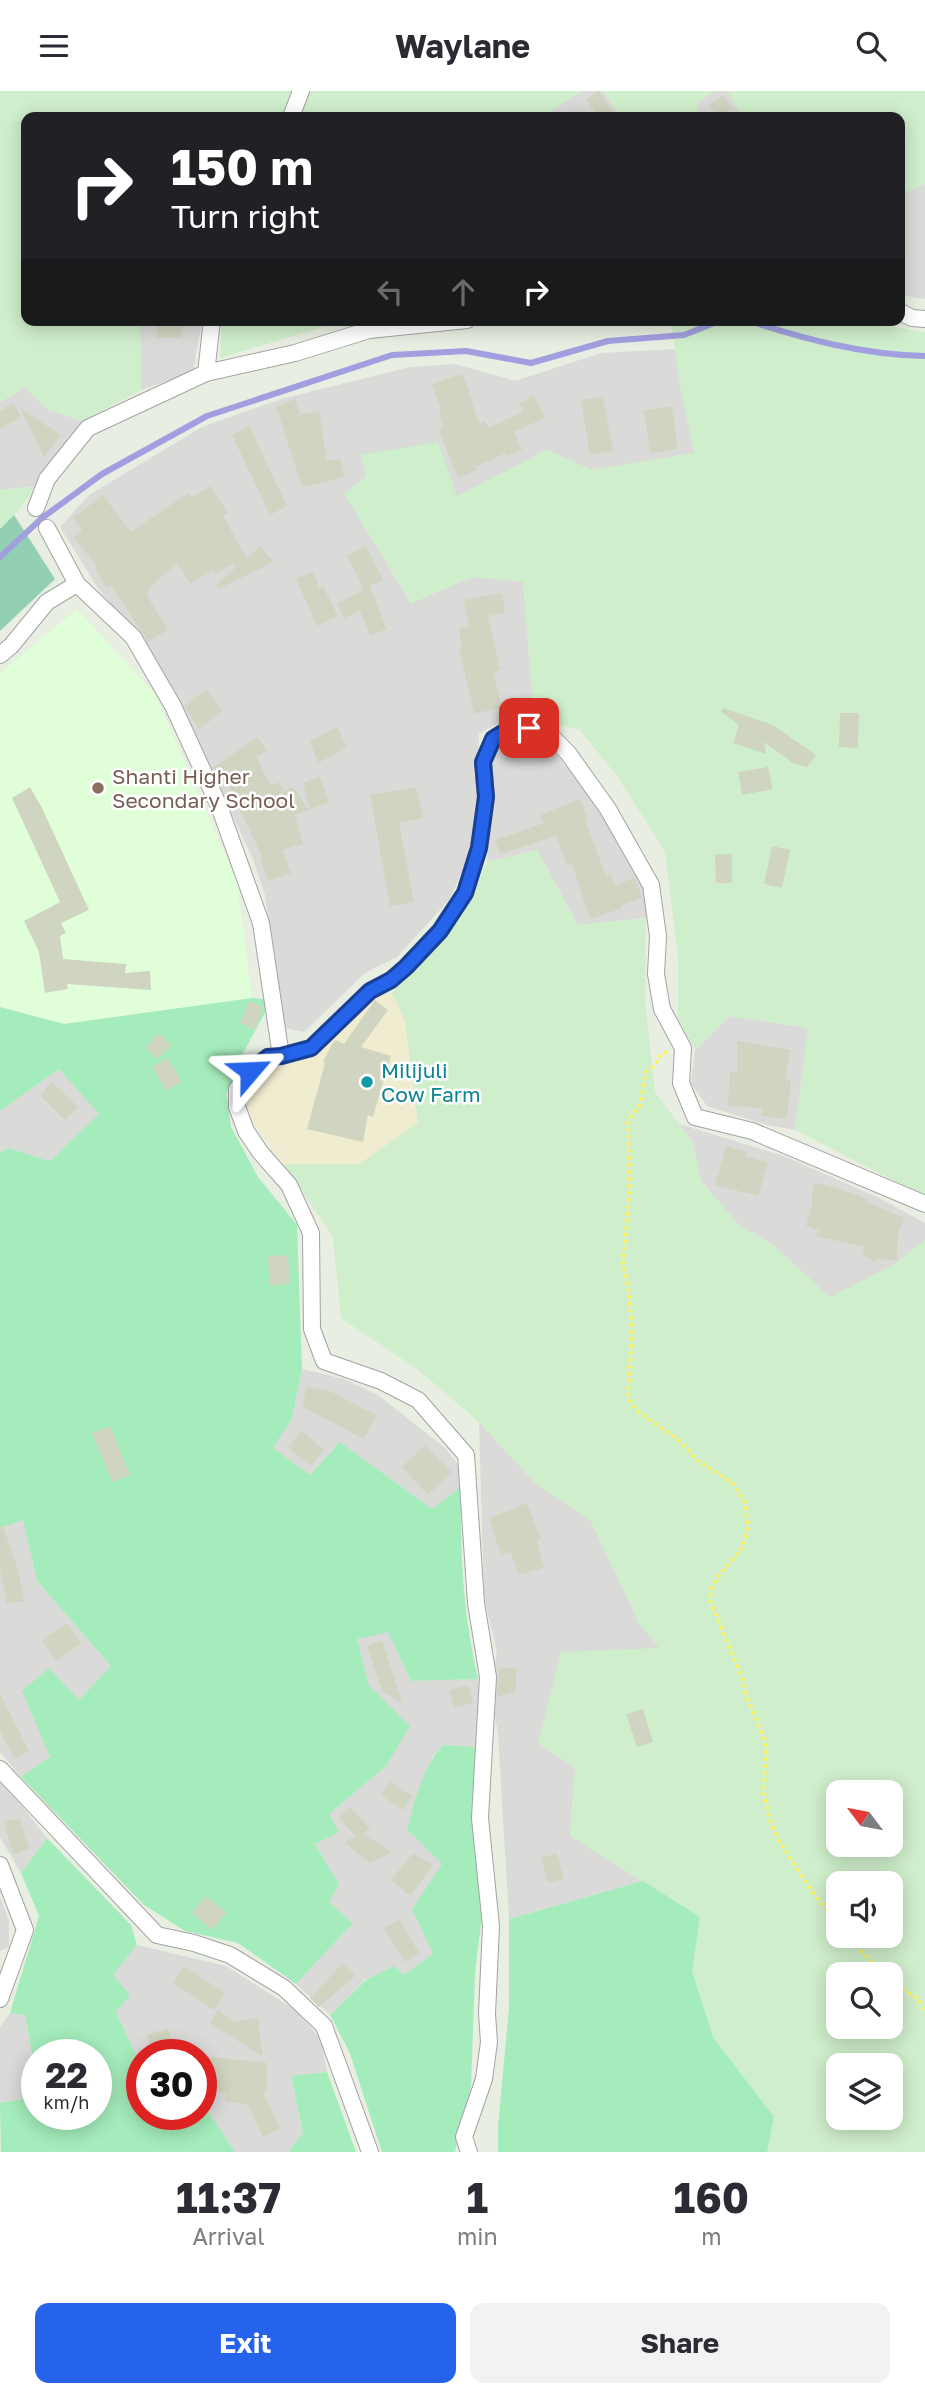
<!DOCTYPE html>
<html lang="en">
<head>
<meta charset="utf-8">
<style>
  body { margin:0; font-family:"Golos Text",sans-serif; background:#f2f2f3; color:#2b2b33; height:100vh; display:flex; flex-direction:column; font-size:26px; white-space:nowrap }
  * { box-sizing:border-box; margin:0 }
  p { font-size:23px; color:#7c7c81 }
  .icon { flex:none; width:38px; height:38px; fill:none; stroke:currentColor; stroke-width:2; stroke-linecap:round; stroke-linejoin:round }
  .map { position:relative; height:2061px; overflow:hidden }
  .panel { display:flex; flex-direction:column; background:#fff; flex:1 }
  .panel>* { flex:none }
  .banner { position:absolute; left:21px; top:21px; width:884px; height:214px; border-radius:14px; box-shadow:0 4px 18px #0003; background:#202124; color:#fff; overflow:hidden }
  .needle { width:46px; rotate:302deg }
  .controls { position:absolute; left:826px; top:1689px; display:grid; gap:14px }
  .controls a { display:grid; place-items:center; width:77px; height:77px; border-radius:14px; background:#fff; box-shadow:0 4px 18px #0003; font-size:35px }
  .speed { position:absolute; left:21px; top:1948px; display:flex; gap:14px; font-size:35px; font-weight:700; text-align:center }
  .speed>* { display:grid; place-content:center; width:91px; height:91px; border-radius:50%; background:#fff; box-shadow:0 4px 18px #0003; line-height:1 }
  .speed small { font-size:18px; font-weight:400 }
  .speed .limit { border:10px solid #d22; background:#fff; color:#111 }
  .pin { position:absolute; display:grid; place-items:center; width:60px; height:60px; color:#fff; margin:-30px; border-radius:14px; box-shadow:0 4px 10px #0006 }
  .me { position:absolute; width:77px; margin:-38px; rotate:64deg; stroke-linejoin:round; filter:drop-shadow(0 0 5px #0008) }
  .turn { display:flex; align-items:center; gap:24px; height:147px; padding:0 35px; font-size:32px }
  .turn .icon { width:91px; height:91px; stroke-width:2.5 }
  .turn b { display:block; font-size:49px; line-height:60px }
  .lanes { display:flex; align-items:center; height:66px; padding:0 35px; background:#0003; justify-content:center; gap:35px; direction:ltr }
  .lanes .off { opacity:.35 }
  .eta { display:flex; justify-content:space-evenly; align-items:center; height:119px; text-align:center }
  .eta b { font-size:42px; font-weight:700; line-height:49px }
  .cta { display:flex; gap:14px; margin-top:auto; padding:14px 35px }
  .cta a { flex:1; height:80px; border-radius:14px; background:#2563eb; color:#fff; font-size:28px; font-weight:700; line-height:80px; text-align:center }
  .cta a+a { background:#f2f2f3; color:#2b2b33 }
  header { display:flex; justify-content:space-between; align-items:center; height:91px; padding:0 35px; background:#fff; font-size:32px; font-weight:700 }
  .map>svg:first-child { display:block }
  .residential { fill:#dadad9 }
  .commercial { fill:#f0eccf }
  .education { fill:#e0ffd9 }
  .farmland { fill:#cfeecb; fill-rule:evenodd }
  .grass { fill:#a4ecbb }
  .forest { fill:#93d0b3 }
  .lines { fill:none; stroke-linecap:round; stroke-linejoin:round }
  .stream { stroke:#a19fdf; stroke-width:6 }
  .building { fill:#d0d5c1 }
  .street-casing { stroke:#a3a3a3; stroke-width:18 }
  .path { stroke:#fff261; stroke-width:3.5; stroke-dasharray:3.5 3.5; stroke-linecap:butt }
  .street { stroke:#fff; stroke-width:16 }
  .route-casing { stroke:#184099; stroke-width:18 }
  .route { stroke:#2563eb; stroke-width:12 }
  .education-dot { fill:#8d6e63; stroke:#fff; stroke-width:2.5 }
  .culture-dot { fill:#0f9aa8; stroke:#fff; stroke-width:2.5 }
  .labels { text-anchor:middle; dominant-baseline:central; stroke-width:5; stroke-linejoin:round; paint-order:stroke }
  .education-label { font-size:21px; fill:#785e54; stroke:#fff; text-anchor:start }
  .culture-label { font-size:21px; fill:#0d838f; stroke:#fff; text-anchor:start }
</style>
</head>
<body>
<header><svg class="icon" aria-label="menu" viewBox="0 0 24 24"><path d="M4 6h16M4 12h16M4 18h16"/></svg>Waylane<svg class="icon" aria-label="search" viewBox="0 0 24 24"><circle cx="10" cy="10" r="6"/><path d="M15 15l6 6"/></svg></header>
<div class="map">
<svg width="925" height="2061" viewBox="0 0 925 2061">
  <rect width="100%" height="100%" fill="#e8eee1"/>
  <path class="residential" d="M582,0H603L621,26H553V18Z
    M713,0H728L742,26H702L696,14Z
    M900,91L907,101L925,93V208L900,204Z
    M140,229H202L193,281L141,299Z
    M675,258L695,362L591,379L547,359L457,406L367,385L345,403L411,512L472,486L523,490L534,628L514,622L479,643L476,720L468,769L449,809L397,866L365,882L304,941L284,937L265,804L253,768L221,699L213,696L193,640L151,560L100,500L60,436L89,404L202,336L281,308L410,276L455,273L515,290L601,262Z
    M25,296L47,318L82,330L37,395L0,399V311Z
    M524,644L551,658L591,705L625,758L647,801L646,827L578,834L537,759L487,771L493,661L502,649Z
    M729,925L808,937L795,1039L767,1034L707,1015L691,993L695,959Z
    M59,978L100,1023L50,1070L8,1057L0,1062V1020Z
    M679,1033L784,1065L881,1108L925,1132V1149L895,1173L830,1207L773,1154L738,1133L701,1090L693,1052Z
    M302,1278L344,1288L378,1304L445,1357L461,1378V1396L432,1418L340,1351L310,1384L273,1357L292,1328Z
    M479,1331L536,1393L591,1429L639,1532L660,1557L575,1677L570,1745L643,1790L509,1828L498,1643L491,1600L497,1560L484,1507Z
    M23,1429L37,1490L111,1575L79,1609L51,1666L21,1686L0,1661V1437Z
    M388,1540L411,1590L478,1588L481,1617L475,1656L443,1654L433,1665L419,1697L407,1738L442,1773L412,1818L433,1863L404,1884L366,1888L330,1924L296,1893L353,1832L329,1811L339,1794L315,1753L329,1723L386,1675L357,1547Z
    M0,1687L47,1747L21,1782L0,1746Z
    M0,1806L9,1830V1856L0,1860Z
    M137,1854L226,1875L294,1918L321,1948L327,1981L291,1985L303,2043L288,2061H235L207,2019L201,2017V1964H142L141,1976L116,1921L113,1884Z
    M10,1922L25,1924L37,1990V2005L0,2012V1936Z"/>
  <path class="commercial" d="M392,902L405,930L418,1032L359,1073H284L248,1024L250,997L266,980L311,965L325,956L379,903Z"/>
  <path class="education" d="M77,518L155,603L237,791L252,907L64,933L0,916V582Z"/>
  <path class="farmland" d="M0,0H293L283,26H26V229H140L141,299L82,330L47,318L25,296L0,311Z
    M310,0H582L553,18V26H301Z
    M603,0H713L696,14L702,26H621Z
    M728,0H925V93L907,101L900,91V26H742Z
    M222,229H345L220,267Z
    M671,229H852L925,241V1105L795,1039L808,937L729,925L695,959L678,927V866L665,760L617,685L580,639L534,628L523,491L472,486L412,512L344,403L367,385L360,364L438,351L457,405L548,359L591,379L694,362L680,295Z
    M37,395L14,424L0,438V399Z
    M537,759L578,834L646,827L645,910L655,1001L693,1052L701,1090L738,1133L773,1154L830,1206L895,1173L925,1149V2061H767L774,2026L713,1946L692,1880L699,1826L570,1745L575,1677L538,1652L561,1561L659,1557L639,1532L590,1429L536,1393L479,1331L416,1277L341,1227L333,1146L284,1073H359L418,1032L405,930L392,902L443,850L473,802L487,771ZM838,1701H891V1754H838ZM838,1792H891V1844H838ZM838,1883H891V1936H838ZM838,1974H891V2026H838Z"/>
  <path class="grass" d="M252,907L264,908L267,918L241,966L226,1003L231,1036L258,1086L297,1134L302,1278L292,1328L273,1357L310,1384L340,1351L432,1418L461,1396C460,1463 463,1523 478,1588L411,1590L388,1541L357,1548L369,1595L410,1635L386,1675L329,1723L339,1741L315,1753L339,1794L329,1811L353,1832L296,1893L238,1852L185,1840L144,1814L21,1686L50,1666L22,1600L49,1577L79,1609L111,1575L37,1490L23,1429L0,1437V1062L8,1057L50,1070L99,1023L59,978L0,1020V916L64,933Z
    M443,1654L475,1656L474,1753L482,1824L475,1882L471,1995L455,2061H382L349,1960L330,1924L366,1889L394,1875L404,1884L433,1863L412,1818L442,1773L407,1738C415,1709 422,1677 443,1654Z
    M47,1747L131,1834L137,1854L113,1884L130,1904L116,1921L142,1977V2023H201V2017L207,2019L235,2061H1L0,2012L37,2005V2023H96V1964H37V1990L25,1924L10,1922L39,1825L21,1782Z
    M643,1790L700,1826L692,1880L713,1946L774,2026L767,2061H498V2035L509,1917V1828Z
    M327,1981L356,2061H288L303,2042L291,1985Z"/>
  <path class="forest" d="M14,424L55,488L0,540V438Z"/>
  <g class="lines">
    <path class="stream" d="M746,229C805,248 863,264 925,265
      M0,466L42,427L102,383L207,325L392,264L466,260L531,272L608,250L684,244L722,229"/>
  </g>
  <path class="building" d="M599,0L616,26H598L586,8Z
    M723,4L733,18L718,26L709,14Z
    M157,229H183L182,247H157Z
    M463,283L479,332L485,330L488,337L523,321L519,312L534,304L545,327L514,341L522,359L508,365L506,362L476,376L477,379L458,387L439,339L443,337L439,321L441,320L432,293Z
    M603,306L613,360L590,364L581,309Z
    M296,308L300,323L319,320L327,370L340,368L344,386L302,396L276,315Z
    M14,312L21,326L0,338V320Z
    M672,315L678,358L650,362L644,319Z
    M20,317L61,344L44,366Z
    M249,335L287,415L270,424L232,344Z
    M210,395L228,422L223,425L247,467L260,455L274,471L218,498L216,494L235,477L233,473L216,482L214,479L190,492L177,472L148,498L149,501L146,503L168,539L148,551L111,494L107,497L95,479L98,477L74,446L82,439L73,427L103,404L131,441L188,402L191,407Z
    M366,455L383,489L370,495L387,538L370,544L360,520L344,527L337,512L364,499L347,465Z
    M314,481L319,497L323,495L338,525L317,535L296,487Z
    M502,502L505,522L488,525L500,579L493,581L502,616L474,623L459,557L461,556L459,537L469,536L464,509Z
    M207,598L223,620L199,638L184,615Z
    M723,617L773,634L816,664L807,676L793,672L764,651L766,663L733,652L739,634L721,621Z
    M840,622H859L858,657L839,656Z
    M337,636L347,657L318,672L310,650Z
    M257,646L267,659L256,666L271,695L279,691L283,701L293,696L309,719L295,724L303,753L283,759L291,782L268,790L260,766L262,765L225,688L220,692L213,677Z
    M768,676L773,698L742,704L738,681Z
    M320,685L329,712L310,718L303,692Z
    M30,696L42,717L89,819L61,832L66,842L60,845L63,868L126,873L125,882L150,880L151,899L67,893L68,898L45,902L39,861L24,830L60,811L12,707Z
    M416,696L423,727L399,732L414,811L390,815L370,704Z
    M580,708L588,728L585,729L606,785L611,783L615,794L635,787L642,807L621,814L622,817L590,828L572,773L567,775L556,745L500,763L495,749L544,732L540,724Z
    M772,755L790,759L782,797L764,793Z
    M715,763H732V792H716Z
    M375,909L388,919L361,956L391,965L373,1026L368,1024L363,1051L307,1038L325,972L323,971L333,951L335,949L344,953Z
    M249,910L263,916L255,939L240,932Z
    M159,942L171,954L158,968L145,957Z
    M737,950L791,959L785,989L791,990L787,1028L761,1025L762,1017L728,1015L730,981L737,982Z
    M167,967L182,991L166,1000L152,976Z
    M52,991L78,1016L65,1029L40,1004Z
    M726,1055L747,1061L746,1065L768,1072L758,1105L715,1094Z
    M813,1093H821L868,1107L866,1111L904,1127L898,1142L897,1169L877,1168L875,1171L862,1163L866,1156L815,1145L820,1139L806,1135L812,1113Z
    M288,1164L290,1193L270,1195L268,1165Z
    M306,1296L330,1300L376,1324L364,1348L303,1316Z
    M110,1335L130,1384L112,1391L92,1342Z
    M302,1340L324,1359L310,1375L288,1356Z
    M425,1354L451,1381L428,1404L402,1376Z
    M527,1412L541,1448L537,1450L544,1477L518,1484L511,1461L501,1464L489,1427Z
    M3,1435L18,1479L24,1510L7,1513L0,1477V1436Z
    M67,1532L81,1552L56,1570L42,1549Z
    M382,1550L403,1613L382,1600L367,1555Z
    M499,1577L517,1578L515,1601L497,1606Z
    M468,1594L473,1612L454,1617L449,1599Z
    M0,1603L29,1660L14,1668L0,1640Z
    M643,1618L653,1651L637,1656L626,1623Z
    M390,1690L412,1705L403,1719L381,1704Z
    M350,1716L370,1737L364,1742L392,1762L370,1772L344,1751L356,1745L339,1727Z
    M20,1727L29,1758L13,1763L4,1731Z
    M413,1762L433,1774L410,1805L391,1789Z
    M557,1762L564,1788L548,1792L541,1767Z
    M206,1805L226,1822L212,1839L192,1822Z
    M399,1828L419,1862L405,1871L384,1837Z
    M343,1872L356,1884L319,1916L310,1907Z
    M184,1875L225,1902L214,1919L173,1892Z
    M218,1919L236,1931L258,1927L263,1966L210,1932Z
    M168,1938L175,1964H153L147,1944Z
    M201,1965L267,1972V2000L263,2001L280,2037L263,2046L248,2014L225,2010L226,2002L201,1998Z"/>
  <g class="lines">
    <g class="street-casing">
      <path id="street" d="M291,26L301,0
        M900,221L912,227L925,228
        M206,282L212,229
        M36,417L47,388L88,337L206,282L295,262L369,239L467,229
        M77,493L133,546L173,615L219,715L261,832L281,965
        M0,564L11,555L47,511L77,493L47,437
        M0,1678L157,1844L194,1852L230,1864L284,1897L324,1935L370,2061
        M0,1774L25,1839L0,1908
        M469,2061L464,2046L484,1988L489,1951L487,1923L491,1835L480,1727L488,1586L476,1512L466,1364L418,1309L381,1290L324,1270L312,1238L311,1142L289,1094L260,1061L246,1040L237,1016V998L250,980L268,966L281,965L311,957L370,900L391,889L406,876L440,840L465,802L479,757L486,706L483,671L493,648L514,635L545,639L568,662L608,718L651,794L658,845L656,883L662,918L683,957L681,992L695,1026L752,1040L925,1113"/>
    </g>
    <path class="path" d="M667,961L661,963L656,973L646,981L640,1014L628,1030L630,1097L623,1173L629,1202L632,1240L628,1306L636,1319L681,1351L696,1368L733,1393L745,1412L748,1438L742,1457L717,1487L711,1499L710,1509L743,1589L747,1606L766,1653L764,1702L769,1726L779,1750L807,1793L838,1835
      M846,1844L883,1883
      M891,1889L919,1909L925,1923"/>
    <use href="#street" class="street"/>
  </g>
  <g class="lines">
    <g class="route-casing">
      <path id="route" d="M250,980L268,966L281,965L311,957L370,900L391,889L406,876L440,840L465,802L479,757L486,706L483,671L493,648L514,635L529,637"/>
    </g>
    <use href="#route" class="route"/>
  </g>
  <circle class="education-dot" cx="98" cy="697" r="7"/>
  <circle class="culture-dot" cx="367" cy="991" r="7"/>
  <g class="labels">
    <g class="education-label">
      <text x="112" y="685">Shanti Higher<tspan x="112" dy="24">Secondary School</tspan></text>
    </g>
    <g class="culture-label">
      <text x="381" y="979">Milijuli<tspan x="381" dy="24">Cow Farm</tspan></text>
    </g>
  </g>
</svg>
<div class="controls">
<a><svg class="needle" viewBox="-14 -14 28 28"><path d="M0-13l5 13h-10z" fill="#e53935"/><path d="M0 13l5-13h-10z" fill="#7c7c81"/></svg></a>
<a><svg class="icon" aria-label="sound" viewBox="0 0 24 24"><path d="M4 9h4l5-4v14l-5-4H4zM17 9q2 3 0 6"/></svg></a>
<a><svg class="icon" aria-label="search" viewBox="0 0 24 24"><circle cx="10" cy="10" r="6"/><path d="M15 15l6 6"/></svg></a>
<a><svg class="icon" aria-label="layers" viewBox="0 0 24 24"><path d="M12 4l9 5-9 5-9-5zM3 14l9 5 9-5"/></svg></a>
</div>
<div class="speed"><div>22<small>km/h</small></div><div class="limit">30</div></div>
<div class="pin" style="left:529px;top:637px;background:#d93025"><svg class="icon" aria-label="arrive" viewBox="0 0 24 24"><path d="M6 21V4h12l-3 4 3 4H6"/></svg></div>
<svg class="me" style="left:250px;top:980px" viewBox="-20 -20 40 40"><path d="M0-17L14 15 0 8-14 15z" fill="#2563eb" stroke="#fff" stroke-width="4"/></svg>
<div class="banner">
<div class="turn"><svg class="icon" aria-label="right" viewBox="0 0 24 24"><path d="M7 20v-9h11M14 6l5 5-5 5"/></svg><div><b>150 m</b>Turn right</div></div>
<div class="lanes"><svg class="icon off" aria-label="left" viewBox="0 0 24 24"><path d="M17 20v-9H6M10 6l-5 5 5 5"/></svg><svg class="icon off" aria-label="ahead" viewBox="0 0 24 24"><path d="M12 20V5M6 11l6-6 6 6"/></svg><svg class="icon" aria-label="right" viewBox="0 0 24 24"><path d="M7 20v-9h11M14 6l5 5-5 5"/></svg></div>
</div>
</div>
<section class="panel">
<div class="eta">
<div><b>11:37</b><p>Arrival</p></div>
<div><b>1</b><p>min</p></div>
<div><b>160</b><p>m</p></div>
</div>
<div class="cta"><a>Exit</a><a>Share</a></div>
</section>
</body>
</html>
